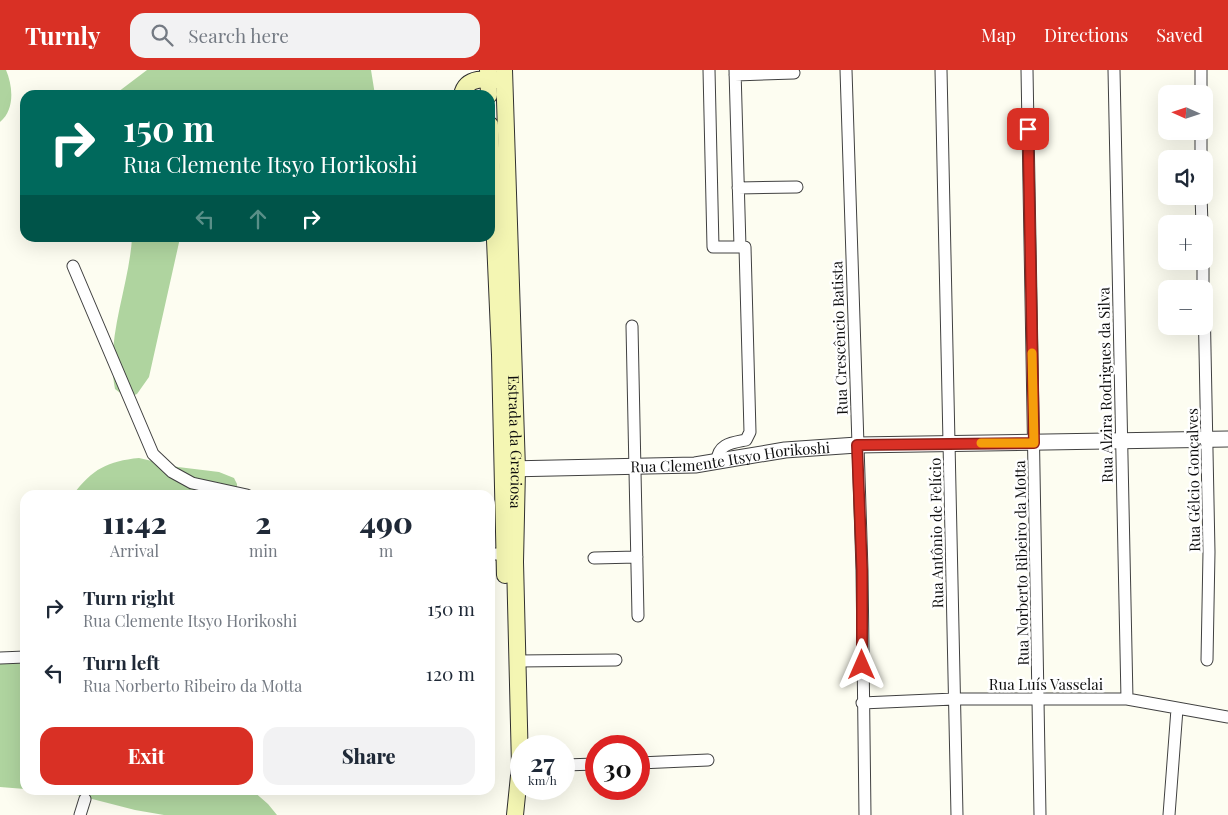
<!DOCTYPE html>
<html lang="en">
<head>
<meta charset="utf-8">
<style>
  body { margin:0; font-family:"Playfair Display",serif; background:#f2f2f3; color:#1f2937; height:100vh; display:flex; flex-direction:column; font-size:19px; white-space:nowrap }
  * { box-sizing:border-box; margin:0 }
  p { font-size:16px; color:#747a83 }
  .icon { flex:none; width:28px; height:28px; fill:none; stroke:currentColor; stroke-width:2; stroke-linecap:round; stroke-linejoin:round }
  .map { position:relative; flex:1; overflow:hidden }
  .details { position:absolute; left:20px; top:420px; width:475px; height:305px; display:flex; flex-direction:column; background:#fff; border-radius:15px; box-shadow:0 5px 20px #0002 }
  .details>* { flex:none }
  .hud { position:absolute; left:20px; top:20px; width:475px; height:152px; border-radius:15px; box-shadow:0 5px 20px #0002; background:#00695c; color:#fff; overflow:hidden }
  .needle { width:32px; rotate:273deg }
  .tools { position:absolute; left:1158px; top:15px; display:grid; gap:10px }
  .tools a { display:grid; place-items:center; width:55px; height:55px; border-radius:10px; background:#fff; box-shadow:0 5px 20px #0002; font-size:25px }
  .speed { position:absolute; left:510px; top:665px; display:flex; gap:10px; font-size:25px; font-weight:700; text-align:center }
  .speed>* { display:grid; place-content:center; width:65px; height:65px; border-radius:50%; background:#fff; box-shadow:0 5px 20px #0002; line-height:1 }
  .speed small { font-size:12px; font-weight:400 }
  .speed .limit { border:8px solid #d22; background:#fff; color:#111 }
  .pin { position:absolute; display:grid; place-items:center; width:42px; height:42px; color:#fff; margin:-21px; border-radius:10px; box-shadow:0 2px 8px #0006 }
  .me { position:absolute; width:55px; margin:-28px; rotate:0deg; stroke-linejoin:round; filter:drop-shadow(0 0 4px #0008) }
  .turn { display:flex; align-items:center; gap:18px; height:105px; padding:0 20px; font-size:22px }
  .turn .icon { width:65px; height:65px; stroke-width:2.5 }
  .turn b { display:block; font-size:35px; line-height:42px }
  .lanes { display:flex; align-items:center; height:48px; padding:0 20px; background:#0003; justify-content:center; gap:25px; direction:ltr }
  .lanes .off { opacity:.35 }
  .eta { display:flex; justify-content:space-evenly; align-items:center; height:85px; text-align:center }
  .eta b { font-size:30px; font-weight:800; line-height:35px }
  .button { display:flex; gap:10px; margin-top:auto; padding:10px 20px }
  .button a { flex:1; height:58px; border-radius:15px; background:#d93025; color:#fff; font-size:20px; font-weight:800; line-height:58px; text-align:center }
  .button a+a { background:#f2f2f3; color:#1f2937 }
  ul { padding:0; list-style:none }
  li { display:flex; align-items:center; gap:15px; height:65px; padding:0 20px }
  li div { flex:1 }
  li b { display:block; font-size:19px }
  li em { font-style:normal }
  header { display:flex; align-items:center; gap:30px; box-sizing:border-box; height:70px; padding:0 25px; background:#d93025; color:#fff }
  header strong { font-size:24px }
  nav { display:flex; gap:28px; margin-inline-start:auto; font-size:18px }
  .search { width:350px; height:45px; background:#f2f2f3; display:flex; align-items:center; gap:12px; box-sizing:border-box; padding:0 18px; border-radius:15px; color:#747a83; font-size:19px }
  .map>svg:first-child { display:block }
  .forest { fill:#afd49f }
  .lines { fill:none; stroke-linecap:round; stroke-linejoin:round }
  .minor-casing { stroke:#414141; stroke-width:13 }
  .tertiary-casing { stroke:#414141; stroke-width:17 }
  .secondary-casing { stroke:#303030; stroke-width:18 }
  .minor { stroke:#fff; stroke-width:11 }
  .tertiary { stroke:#fff; stroke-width:15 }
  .secondary { stroke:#f4f6b3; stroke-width:16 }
  .route-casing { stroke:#8d1f18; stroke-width:12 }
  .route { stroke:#d93025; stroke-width:9 }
  .slow { stroke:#f59e0b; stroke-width:9 }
  .labels { text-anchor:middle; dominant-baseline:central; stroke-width:5; stroke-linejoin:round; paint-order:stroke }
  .street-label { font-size:15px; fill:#0e0e0e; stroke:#fff }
</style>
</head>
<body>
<header>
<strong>Turnly</strong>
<div class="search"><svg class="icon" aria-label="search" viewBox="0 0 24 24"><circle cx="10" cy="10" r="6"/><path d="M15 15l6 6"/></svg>Search here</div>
<nav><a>Map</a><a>Directions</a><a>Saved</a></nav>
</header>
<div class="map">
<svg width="1228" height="745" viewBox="0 0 1228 745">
  <rect width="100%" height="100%" fill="#fdfdf1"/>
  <path class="forest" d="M0,0H6C13,16 15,40 0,52Z
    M147,0H371L375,25H114Z
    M132,168H180L149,307L137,324L127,328L115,319C105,269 129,217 132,168Z
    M139,388L178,397L219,402L234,408L237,414V425H73C92,399 108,391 139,388Z
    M0,591L25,594V719L0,717Z
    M37,720H252L268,734L277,745H164L135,740L65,722Z"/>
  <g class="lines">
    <g class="minor-casing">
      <path id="minor" d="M709,0L713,177H745L750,362L746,370C731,373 718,374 717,391
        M735,0L740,177
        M846,0L862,500L865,745
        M941,0L957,745
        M1027,0L1040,745
        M1114,0L1127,629
        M735,5L794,3
        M1201,24V0
        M1201,89V61
        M738,118L797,117
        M1201,126L1202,154
        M1203,191V219
        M73,196L153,384L172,402L192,413L247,425
        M1204,229L1209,482L1207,590
        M632,256L638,546
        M490,484H504
        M594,488L637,487
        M0,588L25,587
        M518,591L616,590
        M862,633L954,629H1127L1228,647
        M639,693L708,690
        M564,695L596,694
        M80,745L85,729
        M1169,745L1177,639"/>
    </g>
    <g class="tertiary-casing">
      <g id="tertiary">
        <path id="s1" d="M506,399L695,395L785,380L857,375L1228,369"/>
      </g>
    </g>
    <g class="secondary-casing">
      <g id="secondary">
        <path d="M488,0L489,25"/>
        <path id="s2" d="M504,0L517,399L515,492L520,696L515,745"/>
        <path d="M462,25C466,5 489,9 504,11"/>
        <path d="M490,55L500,285L505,505"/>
      </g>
    </g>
    <use href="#minor" class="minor"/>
    <use href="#tertiary" class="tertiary"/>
    <use href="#secondary" class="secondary"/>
  </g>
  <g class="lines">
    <g class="route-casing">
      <path id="route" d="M862,595V500L857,375L1034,373L1028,59"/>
    </g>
    <use href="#route" class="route"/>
    <path class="slow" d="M981,373H1034L1032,283"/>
  </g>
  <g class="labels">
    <g class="street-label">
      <text transform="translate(839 268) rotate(-92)">Rua Crescêncio Batista</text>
      <text transform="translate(1105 315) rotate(-91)">Rua Alzira Rodrigues da Silva</text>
      <text stroke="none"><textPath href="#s2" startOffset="372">Estrada da Graciosa</textPath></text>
      <text stroke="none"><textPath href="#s1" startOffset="225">Rua Clemente Itsyo Horikoshi</textPath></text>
      <text transform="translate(1193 410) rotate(-91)">Rua Gélcio Gonçalves</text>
      <text transform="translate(936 463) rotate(-91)">Rua Antônio de Felício</text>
      <text transform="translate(1021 493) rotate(-91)">Rua Norberto Ribeiro da Motta</text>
      <text x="1046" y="614">Rua Luís Vasselai</text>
    </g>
  </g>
</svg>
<div class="tools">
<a><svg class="needle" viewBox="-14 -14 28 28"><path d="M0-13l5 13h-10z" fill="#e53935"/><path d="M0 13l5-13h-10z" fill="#747a83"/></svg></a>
<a><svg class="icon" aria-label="sound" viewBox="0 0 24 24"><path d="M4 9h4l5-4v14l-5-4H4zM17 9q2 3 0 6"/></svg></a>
<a>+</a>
<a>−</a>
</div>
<div class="speed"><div>27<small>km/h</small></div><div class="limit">30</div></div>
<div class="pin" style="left:1028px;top:59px;background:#d93025"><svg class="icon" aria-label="arrive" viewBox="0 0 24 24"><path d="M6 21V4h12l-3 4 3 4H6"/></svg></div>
<svg class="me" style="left:862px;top:595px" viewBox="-20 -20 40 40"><path d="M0-17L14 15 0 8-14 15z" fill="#d93025" stroke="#fff" stroke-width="4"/></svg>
<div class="hud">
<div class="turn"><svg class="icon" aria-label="right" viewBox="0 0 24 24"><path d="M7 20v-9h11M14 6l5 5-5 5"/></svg><div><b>150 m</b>Rua Clemente Itsyo Horikoshi</div></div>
<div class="lanes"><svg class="icon off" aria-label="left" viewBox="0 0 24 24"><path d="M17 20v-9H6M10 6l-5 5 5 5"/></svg><svg class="icon off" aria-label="ahead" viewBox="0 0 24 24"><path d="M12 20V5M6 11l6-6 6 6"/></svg><svg class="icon" aria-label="right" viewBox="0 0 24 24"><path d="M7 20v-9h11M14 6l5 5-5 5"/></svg></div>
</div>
<section class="details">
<div class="eta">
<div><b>11:42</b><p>Arrival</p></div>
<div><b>2</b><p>min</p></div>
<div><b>490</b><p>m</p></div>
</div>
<ul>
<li><svg class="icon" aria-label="right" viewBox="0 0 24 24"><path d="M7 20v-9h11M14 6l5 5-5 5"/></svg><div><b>Turn right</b><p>Rua Clemente Itsyo Horikoshi</p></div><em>150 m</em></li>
<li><svg class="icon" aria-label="left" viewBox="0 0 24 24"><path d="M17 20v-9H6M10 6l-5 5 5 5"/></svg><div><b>Turn left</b><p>Rua Norberto Ribeiro da Motta</p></div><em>120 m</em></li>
</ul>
<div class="button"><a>Exit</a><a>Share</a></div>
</section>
</div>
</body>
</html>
